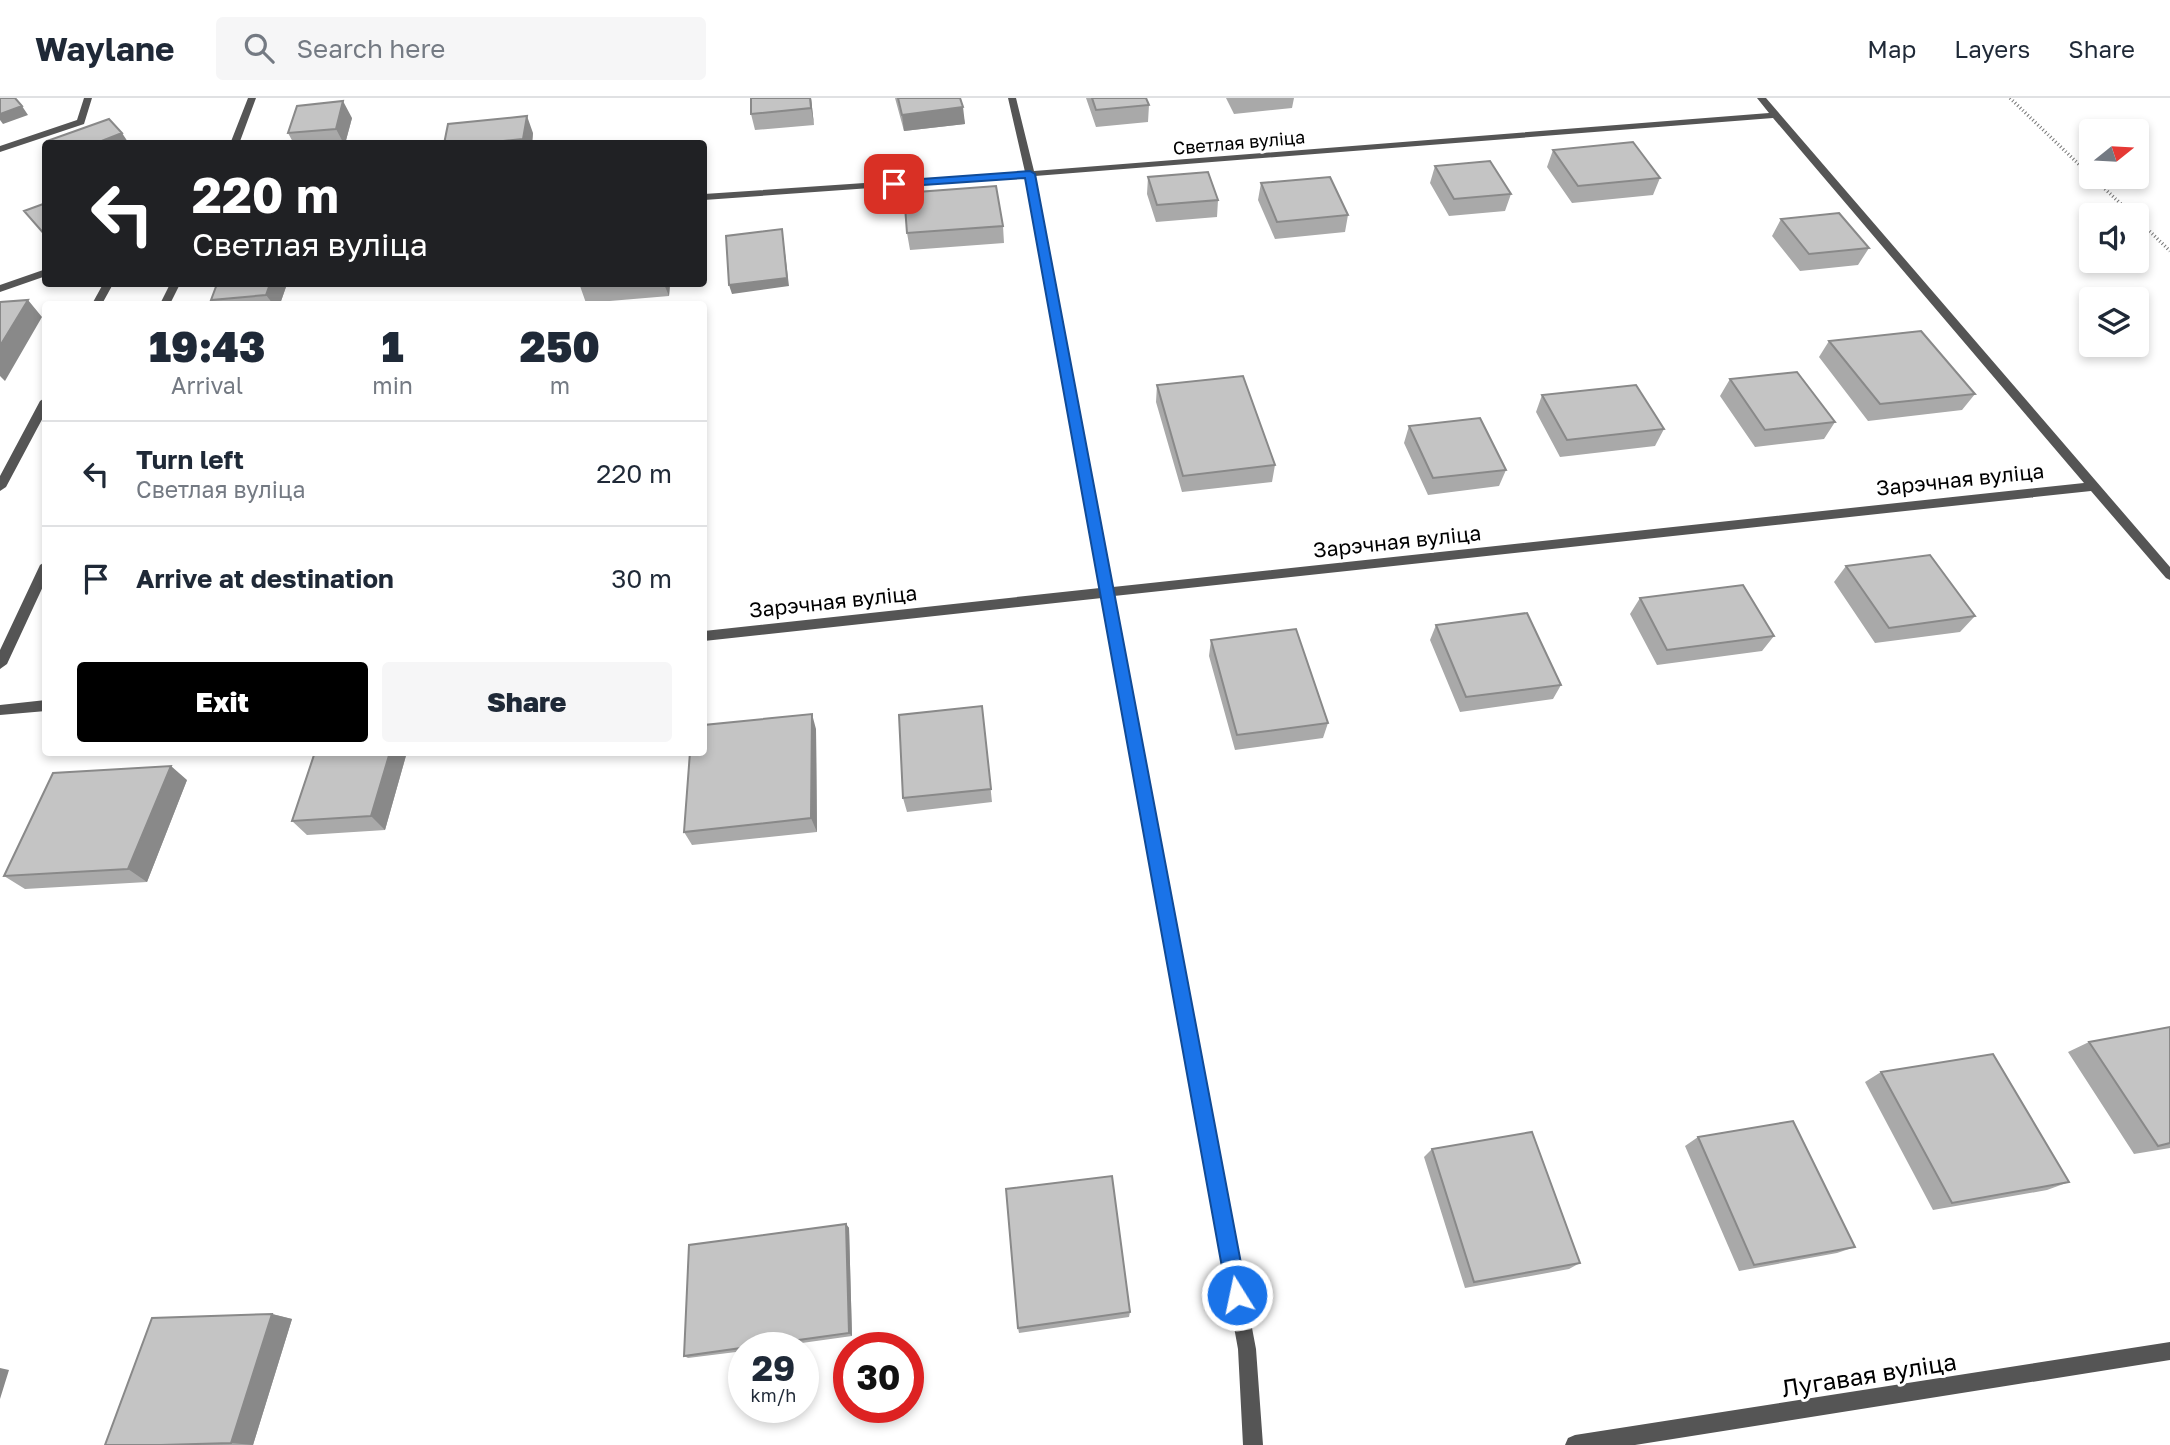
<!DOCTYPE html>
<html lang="en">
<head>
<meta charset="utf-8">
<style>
  body { margin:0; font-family:"Golos Text",sans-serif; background:#f6f6f7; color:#1f2937; height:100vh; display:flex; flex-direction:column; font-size:26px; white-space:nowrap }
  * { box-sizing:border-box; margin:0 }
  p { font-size:23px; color:#747a83 }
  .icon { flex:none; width:38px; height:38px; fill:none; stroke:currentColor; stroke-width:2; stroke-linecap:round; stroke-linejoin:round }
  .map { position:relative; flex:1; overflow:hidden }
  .sheet { position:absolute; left:42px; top:203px; width:665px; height:455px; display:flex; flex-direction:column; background:#fff; border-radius:7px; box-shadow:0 4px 10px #0003 }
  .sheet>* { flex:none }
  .hud { position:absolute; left:42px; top:42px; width:665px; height:147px; border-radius:7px; box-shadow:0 4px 10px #0003; background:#202124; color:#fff; overflow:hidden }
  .needle { width:46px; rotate:72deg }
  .tools { position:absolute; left:2079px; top:21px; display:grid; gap:14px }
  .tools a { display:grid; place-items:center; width:70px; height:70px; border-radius:7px; background:#fff; box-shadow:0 4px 10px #0003; font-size:35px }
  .speed { position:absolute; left:728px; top:1234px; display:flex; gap:14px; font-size:35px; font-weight:700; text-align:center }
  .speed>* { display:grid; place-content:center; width:91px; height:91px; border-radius:50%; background:#fff; box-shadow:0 4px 10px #0003; line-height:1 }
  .speed small { font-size:18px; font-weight:400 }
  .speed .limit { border:10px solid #d22; background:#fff; color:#111 }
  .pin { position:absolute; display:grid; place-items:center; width:60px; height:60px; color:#fff; margin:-30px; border-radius:14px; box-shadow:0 4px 10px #0006 }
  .me { position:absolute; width:77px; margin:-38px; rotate:350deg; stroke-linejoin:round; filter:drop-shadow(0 0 5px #0008) }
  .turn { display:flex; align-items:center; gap:24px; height:147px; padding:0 35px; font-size:32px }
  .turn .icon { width:91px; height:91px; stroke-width:2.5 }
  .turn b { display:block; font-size:49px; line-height:60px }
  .eta { display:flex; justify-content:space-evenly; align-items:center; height:119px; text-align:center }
  .eta b { font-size:42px; font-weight:800; line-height:49px }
  .cta { display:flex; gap:14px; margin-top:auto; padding:14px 35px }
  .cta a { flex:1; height:80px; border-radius:7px; background:#000; color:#fff; font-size:28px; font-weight:800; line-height:80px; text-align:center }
  .cta a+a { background:#f6f6f7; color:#1f2937 }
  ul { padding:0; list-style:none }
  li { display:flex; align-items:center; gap:21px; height:105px; padding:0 35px; border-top:2px solid #e0e1e3 }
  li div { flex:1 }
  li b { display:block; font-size:26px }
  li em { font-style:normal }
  header { display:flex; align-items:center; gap:42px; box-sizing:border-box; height:98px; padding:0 35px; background:#fff; border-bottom:2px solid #e0e1e3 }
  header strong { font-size:33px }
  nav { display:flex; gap:38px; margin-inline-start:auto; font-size:24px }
  .search { width:490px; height:63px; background:#f6f6f7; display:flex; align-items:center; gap:18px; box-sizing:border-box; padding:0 24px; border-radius:7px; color:#747a83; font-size:26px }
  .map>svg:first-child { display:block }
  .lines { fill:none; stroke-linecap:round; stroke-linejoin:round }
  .path { stroke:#777; stroke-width:3.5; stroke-dasharray:1 2.5; stroke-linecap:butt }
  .street { fill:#555; fill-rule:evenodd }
  .wall { fill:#a9a9a9 }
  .shaded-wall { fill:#898989 }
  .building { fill:#c4c4c4; stroke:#898989; stroke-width:2 }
  .route { fill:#1a73e8; stroke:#114b97; stroke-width:2 }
  .labels { text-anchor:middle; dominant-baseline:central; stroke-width:6; stroke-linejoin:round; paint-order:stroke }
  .far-street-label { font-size:18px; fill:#000; stroke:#fff }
  .street-label { font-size:21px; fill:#000; stroke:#fff }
  .near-street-label { font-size:24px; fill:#000; stroke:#fff }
</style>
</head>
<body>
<header>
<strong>Waylane</strong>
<div class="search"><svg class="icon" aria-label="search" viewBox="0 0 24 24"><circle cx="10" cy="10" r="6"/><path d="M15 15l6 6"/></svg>Search here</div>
<nav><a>Map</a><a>Layers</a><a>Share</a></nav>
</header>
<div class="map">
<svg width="2170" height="1347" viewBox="0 0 2170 1347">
  <rect width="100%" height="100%" fill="#fff"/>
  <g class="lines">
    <path class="path" d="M2010,0L2091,78
      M2092,79L2133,117
      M2137,121L2170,153"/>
    <path class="street" d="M84,0H92L84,26L0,54V48L77,22Z
      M248,0H256L239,46H230Z
      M1008,0H1016L1034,73L1769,15L1757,0H1766L2170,469V482L2166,480L2091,393L1114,498L1256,1251L1263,1347H1243L1238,1251L1102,500L704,543V533L1100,490L1026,79L704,102V96L1025,74ZM1773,20L2084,385L1113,489L1035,78Z
      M46,171V178L0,194V187Z
      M103,186H113L102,206H92Z
      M170,186H180L170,206H160Z
      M46,299V314L6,389L0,393V378L40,303Z
      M46,463V482L7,566L0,571V552L40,467Z
      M46,602V613L0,617V607Z
      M2170,1244V1262L1635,1347H1565L1568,1340L1575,1337Z"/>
  </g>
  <path class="wall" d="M751,0H811L814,27L755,32L751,16Z
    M895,0H960L965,26L904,33Z
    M1086,0H1146L1149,7L1148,24L1096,29Z
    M1226,0H1294L1292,10L1234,16Z
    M352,20L345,46H294L288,35Z
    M533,35L532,46H444Z
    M1553,52L1660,80L1653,97L1572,105L1547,69Z
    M1435,68L1511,96L1505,113L1449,118L1430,85Z
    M1148,79L1218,102L1217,119L1156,124L1147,96Z
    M1261,85L1348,117L1345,134L1275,141L1258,102Z
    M1781,121L1869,150L1858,167L1800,173L1772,138Z
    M1003,128L1004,145L910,152L907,135Z
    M217,186H287L280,206H214L211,202Z
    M436,186H462L437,188Z
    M580,186H670L669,198L586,205L580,188Z
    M1829,243L1975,296L1962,312L1868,323L1819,259Z
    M1730,281L1835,324L1824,341L1755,349L1720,298Z
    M1157,287L1275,367L1272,384L1182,394L1156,304Z
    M1542,297L1664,331L1655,348L1560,359L1536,314Z
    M1409,328L1506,372L1499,388L1428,397L1404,345Z
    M1846,468L1975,518L1960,534L1875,545L1834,484Z
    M1640,500L1774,538L1762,553L1657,567L1630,516Z
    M1436,527L1561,587L1553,601L1460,614L1430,542Z
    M1211,542L1328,625L1323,640L1235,652L1209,558Z
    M982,608L992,704L907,714L903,700Z
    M816,631L817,734L692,747L684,734Z
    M315,654H407L385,732L307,737L292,723Z
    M187,682L147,784L25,791L4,778Z
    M2170,929V1050L2134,1056L2068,954L2089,944Z
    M1881,974L2069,1084L2047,1092L1933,1112L1865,984Z
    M1698,1039L1855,1149L1837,1155L1739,1173L1685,1048Z
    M1432,1051L1580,1165L1569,1171L1465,1190L1424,1059Z
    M846,1126L849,1130L852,1238L766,1250H744V1253L688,1260L684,1258Z
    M1130,1214L1129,1219L1019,1235L1018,1230Z
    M272,1216L292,1221L253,1347H105Z"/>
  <path class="shaded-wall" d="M810,0H811L814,27L811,10Z
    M343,3L352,20L345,46H344L336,31Z
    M22,8L28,17L3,26L0,22V16Z
    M963,9L965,26L904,33L902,17Z
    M527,18L533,35L532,46H525L523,41Z
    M122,35L128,44L124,46H94Z
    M782,131L789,188L732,196L729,187Z
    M270,186H287L280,206H273L266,197Z
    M664,186H670L669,198Z
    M28,202L42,219L5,283L0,278V248Z
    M812,616L816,631L817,734L811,720Z
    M390,654H407L385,732L371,718Z
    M171,668L187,682L147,784L128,771Z
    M846,1126L849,1130L852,1238L849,1235Z
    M272,1216L292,1221L253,1347L231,1345Z
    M0,1270L9,1272L0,1301Z"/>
  <path class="building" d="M0,0H15L22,8L0,16Z
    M751,0H810L811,10L751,16Z
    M898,0H960L963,9L902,17Z
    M1092,0H1146L1149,7L1096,12Z
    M343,3L336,31L288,35L297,8Z
    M527,18L523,41L475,46H444L448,26Z
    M109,21L122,35L94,46H49L47,43Z
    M1633,44L1660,80L1578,88L1553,52Z
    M1490,63L1511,96L1454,101L1435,68Z
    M1208,74L1218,102L1157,107L1148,79Z
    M1330,79L1348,117L1277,124L1261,85Z
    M996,88L1003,128L907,135L904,95Z
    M46,105V138L24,113Z
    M1839,115L1869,150L1809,156L1781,121Z
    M782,131L787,180L729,187L726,138Z
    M217,186H270L266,197L211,202Z
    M580,186H610L580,188Z
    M28,202L0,248V204Z
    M1921,233L1975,296L1880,306L1829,243Z
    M1797,274L1835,324L1765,332L1730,281Z
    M1243,278L1275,367L1183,378L1157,287Z
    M1636,287L1664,331L1567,342L1542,297Z
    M1480,320L1506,372L1433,380L1409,328Z
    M1930,457L1975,518L1889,530L1846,468Z
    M1743,487L1774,538L1667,552L1640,500Z
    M1527,515L1561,587L1466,599L1436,527Z
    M1296,531L1328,625L1237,637L1211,542Z
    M982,608L991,691L903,700L899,617Z
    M812,616L811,720L684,734L690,654H704V627Z
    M315,654H390L371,718L292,723Z
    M171,668L128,771L4,778L53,675Z
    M2170,929V1045L2158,1048L2089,944Z
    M1993,956L2069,1084L1952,1105L1881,974Z
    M1793,1023L1855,1149L1754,1167L1698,1039Z
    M1532,1034L1580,1165L1474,1184L1432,1051Z
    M1112,1078L1130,1214L1018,1230L1006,1091Z
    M846,1126L849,1235L684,1258L689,1147Z
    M272,1216L231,1345L161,1347H105L152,1220Z"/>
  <path class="route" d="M1030,73L1035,76L1247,1197L1244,1205L1237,1208L1230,1205L1227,1197L1025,80L894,89L888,86L894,83Z"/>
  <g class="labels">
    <g class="far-street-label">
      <text transform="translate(1239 44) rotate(-5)">Светлая вуліца</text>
    </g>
    <g class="street-label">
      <text transform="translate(1960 381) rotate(-6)">Зарэчная вуліца</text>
      <text transform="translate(1397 443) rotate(-6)">Зарэчная вуліца</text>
      <text transform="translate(833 503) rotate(-6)">Зарэчная вуліца</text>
    </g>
    <g class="near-street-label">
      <text transform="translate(1869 1276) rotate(-9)">Лугавая вуліца</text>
    </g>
  </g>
</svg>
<div class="tools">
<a><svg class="needle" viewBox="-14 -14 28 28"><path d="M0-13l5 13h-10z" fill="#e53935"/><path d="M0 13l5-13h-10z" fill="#747a83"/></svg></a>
<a><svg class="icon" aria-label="sound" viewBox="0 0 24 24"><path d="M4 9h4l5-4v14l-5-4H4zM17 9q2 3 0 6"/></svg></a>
<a><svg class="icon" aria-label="layers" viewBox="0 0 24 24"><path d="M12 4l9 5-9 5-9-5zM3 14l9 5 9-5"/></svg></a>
</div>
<div class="speed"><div>29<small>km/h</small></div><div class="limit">30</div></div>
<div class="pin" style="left:894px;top:86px;background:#d93025"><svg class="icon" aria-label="arrive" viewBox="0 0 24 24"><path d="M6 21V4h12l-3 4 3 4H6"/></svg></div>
<svg class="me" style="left:1237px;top:1197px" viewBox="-20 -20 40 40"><circle r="17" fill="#1a73e8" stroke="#fff" stroke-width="3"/><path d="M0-11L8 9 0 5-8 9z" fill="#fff"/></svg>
<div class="hud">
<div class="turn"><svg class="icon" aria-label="left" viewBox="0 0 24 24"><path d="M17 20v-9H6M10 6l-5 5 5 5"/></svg><div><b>220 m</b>Светлая вуліца</div></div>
</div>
<section class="sheet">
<div class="eta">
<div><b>19:43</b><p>Arrival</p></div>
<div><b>1</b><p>min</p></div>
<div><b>250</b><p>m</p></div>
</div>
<ul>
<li><svg class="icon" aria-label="left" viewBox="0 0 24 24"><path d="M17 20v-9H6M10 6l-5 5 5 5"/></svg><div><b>Turn left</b><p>Светлая вуліца</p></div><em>220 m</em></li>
<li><svg class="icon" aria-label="arrive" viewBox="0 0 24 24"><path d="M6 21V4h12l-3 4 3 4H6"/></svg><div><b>Arrive at destination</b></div><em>30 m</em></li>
</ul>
<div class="cta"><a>Exit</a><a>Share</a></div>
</section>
</div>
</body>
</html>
